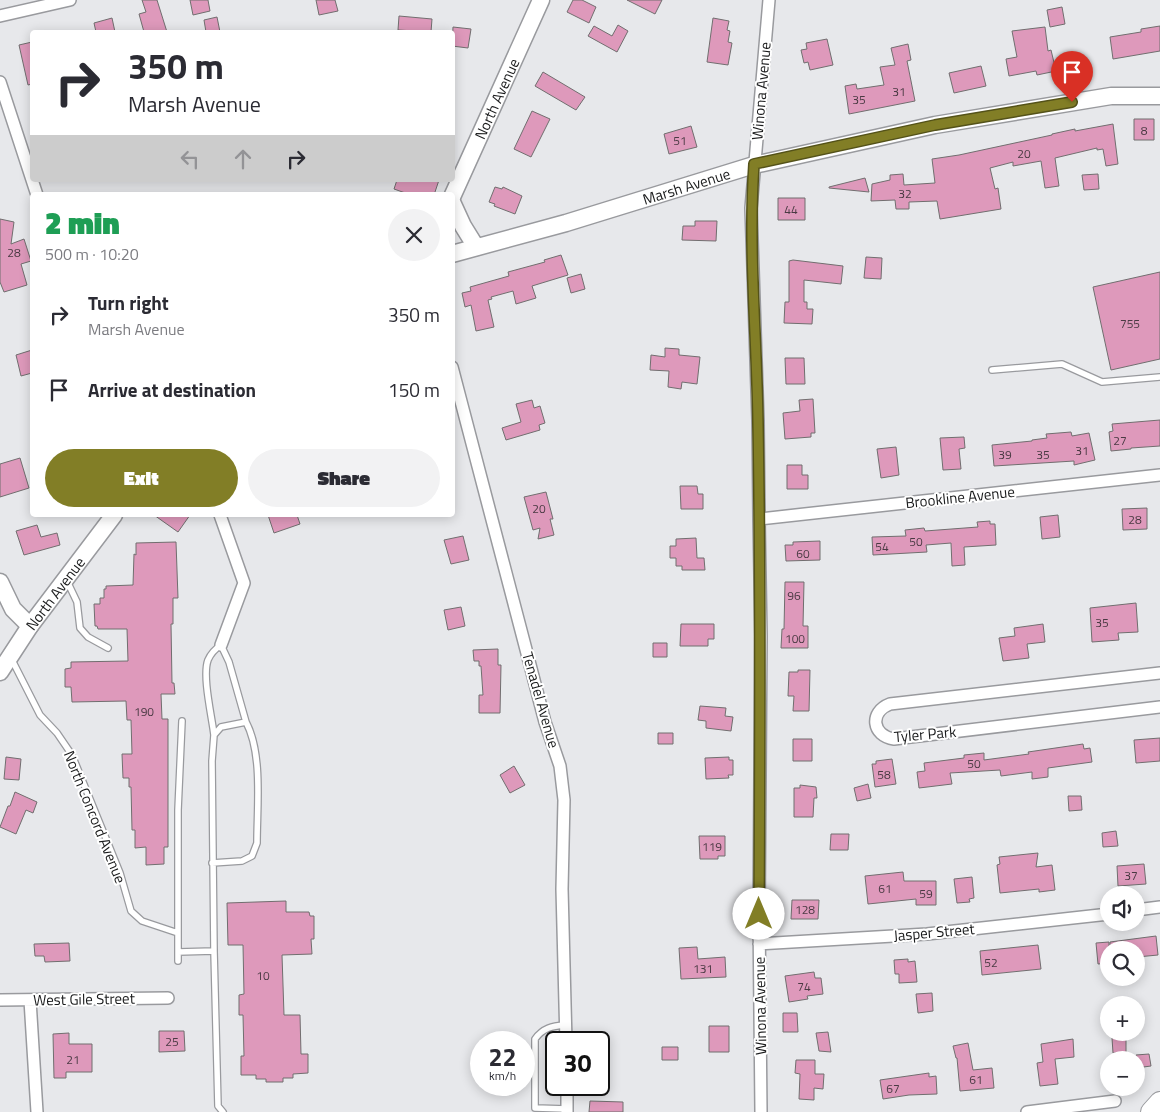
<!DOCTYPE html>
<html lang="en">
<head>
<meta charset="utf-8">
<style>
  body { margin:0; font-family:"Titillium Web",sans-serif; background:#f2f2f3; color:#2b2b33; height:100vh; display:flex; flex-direction:column; font-size:19px; white-space:nowrap }
  * { box-sizing:border-box; margin:0 }
  p { font-size:16px; color:#7c7c81 }
  .icon { flex:none; width:28px; height:28px; fill:none; stroke:currentColor; stroke-width:2; stroke-linecap:round; stroke-linejoin:round }
  .map { position:relative; flex:1; overflow:hidden }
  .drawer { position:absolute; left:30px; top:192px; width:425px; height:325px; display:flex; flex-direction:column; background:#fff; border-radius:5px; box-shadow:0 2px 12px #0003 }
  .drawer>* { flex:none }
  .hud { position:absolute; left:30px; top:30px; width:425px; height:152px; border-radius:5px; box-shadow:0 2px 12px #0003; background:#fff; color:#2b2b33; overflow:hidden }
  .buttons { position:absolute; left:1100px; top:886px; display:grid; gap:10px }
  .buttons a { display:grid; place-items:center; width:45px; height:45px; border-radius:50%; background:#fff; box-shadow:0 2px 12px #0003; font-size:25px }
  .speed { position:absolute; left:470px; top:1031px; display:flex; gap:10px; font-size:25px; font-weight:700; text-align:center }
  .speed>* { display:grid; place-content:center; width:65px; height:65px; border-radius:50%; background:#fff; box-shadow:0 2px 12px #0003; line-height:1 }
  .speed small { font-size:12px; font-weight:400 }
  .speed .limit { border:2px solid #111; border-radius:8px; background:#fff; color:#111 }
  .pin { position:absolute; display:grid; place-items:center; width:42px; height:42px; color:#fff; margin:-51px -21px; border-radius:50% 50% 50% 0; rotate:-45deg; box-shadow:0 0 5px #0007 }
  .pin .icon { rotate:45deg }
  .me { position:absolute; width:55px; margin:-28px; rotate:0deg; stroke-linejoin:round; filter:drop-shadow(0 0 4px #0008) }
  .turn { display:flex; align-items:center; gap:18px; height:105px; padding:0 15px; font-size:22px }
  .turn .icon { width:65px; height:65px; stroke-width:2.5 }
  .turn b { display:block; font-size:35px; line-height:42px }
  .lanes { display:flex; align-items:center; height:48px; padding:0 15px; background:#0003; justify-content:center; gap:25px; direction:ltr }
  .lanes .off { opacity:.35 }
  .round { display:grid; place-items:center; flex:none; width:52px; height:52px; border-radius:26px; background:#f2f2f3 }
  .headline { display:flex; align-items:center; justify-content:space-between; height:85px; padding:0 15px }
  h1 { font-size:30px; font-weight:800; line-height:38px; color:#1e9e55 }
  .button { display:flex; gap:10px; margin-top:auto; padding:10px 15px }
  .button a { flex:1; height:58px; border-radius:30px; background:#827e26; color:#fff; font-size:20px; font-weight:800; line-height:58px; text-align:center }
  .button a+a { background:#f2f2f3; color:#2b2b33 }
  ul { padding:0; list-style:none }
  li { display:flex; align-items:center; gap:15px; height:75px; padding:0 15px }
  li div { flex:1 }
  li b { display:block; font-size:19px }
  li em { font-style:normal }
  .map>svg:first-child { display:block }
  .building { fill:#de99bb; stroke:#716e6f }
  .lines { fill:none; stroke-linecap:round; stroke-linejoin:round }
  .service-casing { stroke:#999a9e; stroke-width:8 }
  .minor-casing { stroke:#999a9e; stroke-width:14 }
  .secondary-casing { stroke:#999a9e; stroke-width:19 }
  .motorway-casing { stroke:#999a9e; stroke-width:22 }
  .service { stroke:#fff; stroke-width:5.5 }
  .minor { stroke:#fff; stroke-width:11 }
  .secondary { stroke:#fff; stroke-width:16 }
  .motorway { stroke:#fff; stroke-width:20 }
  .route-casing { stroke:#545219; stroke-width:12 }
  .route { stroke:#827e26; stroke-width:9 }
  .labels { text-anchor:middle; dominant-baseline:central; stroke-width:4; stroke-linejoin:round; paint-order:stroke }
  .number-label { font-size:12px; fill:#4a3a43 }
  .street-label { font-size:15px; fill:#191a1b; stroke:#fff }
</style>
</head>
<body>
<div class="map">
<svg width="1160" height="1112" viewBox="0 0 1160 1112">
  <rect width="100%" height="100%" fill="#e7e8eb"/>
  <path class="building" d="M142,0H157L167,32H144L139,14L146,12Z
    M190,0H208L210,11L193,15Z
    M316,0H335L338,11L319,15Z
    M573,0H582L596,7L589,23L567,12Z
    M627,0H662L655,14Z
    M1062,7L1065,24L1050,27L1047,10Z
    M399,16L432,19L431,32L398,30Z
    M217,17L220,32H206L204,20Z
    M112,18L115,32H96L94,23Z
    M713,18L729,21L727,30L730,31L728,42L732,43L728,65L707,62Z
    M618,25L628,31L617,52L588,36L594,26L612,36Z
    M1160,26V51L1113,59L1110,37L1141,32V29Z
    M453,27L471,29L468,48L452,46Z
    M1045,27L1048,51L1051,50L1056,71L1037,75L1036,71L1009,76L1006,59L1017,57L1012,31Z
    M827,39L833,65L810,70L808,62L804,63L801,50L807,49L806,43Z
    M32,42V84L28,85L19,45Z
    M908,44L911,60L907,61L915,101L849,114L845,86L856,84L857,89L884,85L880,67L895,65L891,48Z
    M981,66L986,86L954,93L949,73Z
    M543,72L585,97L576,110L535,86Z
    M532,111L550,119L531,157L514,149Z
    M1134,119H1154V140H1134Z
    M1113,124L1118,164L1106,166L1103,149L1097,150V148L1055,158L1059,186L1045,188L1041,161L1013,166V162L990,168L995,189L998,188L1001,209L940,219L937,201L909,202V209H896L895,200L871,201L872,184L890,180V175L903,174L904,185L935,183L932,159L959,155L1052,135V134L1075,129V131Z
    M691,126L697,147L669,154L664,134Z
    M1098,174L1099,189L1084,190L1082,175Z
    M865,178L869,192L829,188V187Z
    M397,180H439L434,195H411L394,189Z
    M495,187L502,189L503,187L522,196L515,214L494,206L495,204L489,202Z
    M778,198H805V220H778Z
    M0,219L14,222L11,244L24,239L31,261L21,264L27,285L4,292L0,282Z
    M695,221H717L716,241L682,240L683,226H695Z
    M561,255L568,275L532,286L536,298L516,304L513,291L491,297L492,299L488,300L494,327L476,331L471,305L465,307L462,293L471,291L470,287L509,276L508,272L545,262L544,260Z
    M866,257L882,258L881,279L864,278Z
    M793,260L843,266L841,284L804,280V302H807V309H813L812,324L784,323L785,302H789V261Z
    M1160,272V359L1111,370L1093,287Z
    M581,274L585,289L571,293L567,278Z
    M665,348L679,349V355L700,357L697,384L682,382L681,389L668,387L669,371L650,370L651,355L665,357Z
    M32,350V373L21,376L16,355Z
    M785,358H804L805,384H786Z
    M813,399L815,433H811V437L785,439L783,413L800,411L799,400Z
    M532,400L534,408L540,406L545,423L539,425L540,430L506,440L502,428L521,422L516,404Z
    M1160,420V446L1131,448V449L1111,451L1109,432L1113,431L1112,424Z
    M1071,432L1072,436L1089,433L1095,460L1074,465V461L994,466L992,445L1032,441V440L1047,438L1046,434Z
    M964,437L965,448L959,449L961,469L943,470L940,438Z
    M896,447L899,475L881,478L877,449Z
    M20,458L29,488L0,497V464Z
    M787,465H802V475H808V489H787Z
    M680,486H697L698,494H703V509H681Z
    M546,492L553,519H550L554,535L538,539L540,528L533,530L524,497Z
    M1147,508V529L1123,530L1122,509Z
    M154,515H190L178,532Z
    M268,515H297L300,524L274,533Z
    M1058,515L1060,537L1042,539L1040,517Z
    M990,521V524H995L996,545L964,547L965,565L952,566L951,543L926,545L927,552L873,555L872,537L906,536L905,530L924,528L925,531L978,527L977,522Z
    M37,525L41,537L57,533L60,545L24,555L16,531Z
    M463,536L469,560L451,564L444,540Z
    M696,538L697,558H704L705,570H682V566H676V558H670V546H676V539Z
    M820,541V560L786,561L785,545H793V542Z
    M176,542L178,598H173V624H171L172,683H174L175,694H161L162,719H168V847H164V864L146,865V847L135,848V830H132L131,787H129V778H123L122,754H132L131,720H127L126,701L72,702L71,687H65V669L71,668V662L128,661L127,629H98L97,626H95L94,604H100V598H104V589H106V586L133,585L134,554L136,555V543Z
    M785,582H804L803,626H808V648H781L782,629H784Z
    M1136,603L1138,632L1118,633L1119,640L1092,642L1090,608Z
    M461,607L465,626L448,630L444,610Z
    M681,624H714V639H708V646H680Z
    M1043,624L1045,642L1027,644L1029,658L1003,661L999,638L1015,636L1014,628Z
    M653,643H667V657H653Z
    M498,649V665H501L500,713H479V695H483L481,666H479V661H474L473,650Z
    M798,670H810L809,711H793L794,696H788L789,672H798Z
    M700,706L726,708L725,716L733,717L731,731L706,728V721L698,720Z
    M658,733H673V744H658Z
    M1160,738V761L1136,763L1134,740Z
    M793,739H812V761H793Z
    M1083,744L1084,749L1090,748L1092,762L1048,768V777L1032,779V772L1001,776L1000,770L950,773L952,784L919,788L917,772L925,771L924,763L964,758V755L984,753V760L1029,754L1028,752Z
    M6,757L21,759L19,780L4,779Z
    M729,757V760H733V775H728L729,778L706,779L705,758Z
    M892,759L896,784L875,787L872,764H876V761Z
    M514,766L525,785L510,793L500,775Z
    M868,784L871,798L857,801L854,788Z
    M800,785L816,787L817,798H814L813,817H794V788H800Z
    M15,792L37,802L33,813L26,810L16,834L0,827L8,806H10Z
    M1068,796H1081L1082,810L1069,811Z
    M1116,831L1118,846L1103,847L1102,833Z
    M831,834H849L848,850H830Z
    M699,836H725V856H718V859H700Z
    M1038,853L1036,867L1052,865L1055,890L1039,892V889L1000,893L997,865L1000,864L999,857Z
    M1144,864L1146,884L1118,886L1117,866Z
    M903,872L904,881H936V905H916V899L868,904L865,876Z
    M972,877L974,898L969,899L970,902L957,903L954,879Z
    M792,900H819L818,919H791Z
    M286,901V912H309L310,916H314V939H311L312,954L282,955L284,1015H300L301,1054H308V1073L293,1074V1078H283V1082H266V1079H256V1075H241V1056H244L243,1015H239V995L244,994L243,945H228L227,903Z
    M1156,936L1158,955L1137,957L1136,950H1110V942Z
    M1109,942V963L1098,964L1096,943Z
    M69,943L70,961L45,962L44,956H35L34,944Z
    M1038,945L1041,969L982,975L980,951Z
    M697,947L698,959L725,957L726,977L681,979L679,948Z
    M908,959V962L915,961L917,982L899,983V974H895L894,960Z
    M814,972L815,978H821L823,994L807,996L808,999L789,1002L785,976Z
    M932,993L933,1011L918,1013L916,994Z
    M783,1013H797L798,1032H783Z
    M709,1026H729V1052H709Z
    M159,1031H184L185,1051L159,1052Z
    M828,1032L831,1052L819,1051L816,1033Z
    M69,1033V1044H92V1072H66V1078H54L53,1034Z
    M1112,1038H1126V1053H1113Z
    M1073,1039L1074,1057L1055,1059L1058,1084L1040,1086L1037,1063L1043,1062L1041,1044Z
    M968,1043L973,1070L992,1068L994,1088L960,1091L957,1058H956L953,1046Z
    M662,1047H678V1060H662Z
    M1149,1054L1151,1066L1136,1068V1055Z
    M796,1060H815V1074H824L823,1089L814,1088V1100L799,1099L800,1074L795,1073Z
    M929,1073V1077L936,1076L937,1094L909,1095L883,1099L880,1080Z
    M590,1101L623,1102V1112H589Z"/>
  <g class="lines">
    <g class="service-casing">
      <path id="service" d="M992,370L1062,364L1102,382L1160,377
        M67,581L77,602L80,628L88,637L108,648
        M11,658L40,715L57,733L72,755L120,873L131,911L142,921L178,933V961
        M214,735C212,717 202,676 208,660C211,653 215,649 221,645L229,662L246,722
        M178,933V810L182,721
        M214,951L218,1106L223,1112
        M178,952L214,951L212,761L214,735L221,727L246,722C263,754 257,807 257,843L252,856L242,861L212,863
        M565,1025C552,1026 543,1028 535,1039V1108L567,1109"/>
    </g>
    <g class="minor-casing">
      <path id="minor" d="M0,16L70,0
        M0,82L37,195
        M452,367L545,722L560,766L564,800L562,889L566,1042
        M220,515L244,583L221,645
        M759,519L1160,475
        M1160,673L890,704C869,712 872,736 894,739L1160,707
        M1136,910L1160,907
        M759,944L927,934L1109,914
        M0,1000L168,998
        M30,1000L37,1112
        M567,1085V1112
        M761,1112L759,914L761,636L759,519L758,421L751,208L769,0
        M1027,1112L1115,1101"/>
    </g>
    <g class="secondary-casing">
      <g id="secondary">
        <path id="s1" d="M452,197L541,0"/>
        <path d="M452,202L463,226L476,247"/>
        <path id="s2" d="M452,254L566,223L754,165L935,125L1111,96H1160"/>
        <path d="M0,582L13,609L30,626"/>
        <path id="s3" d="M0,672L30,626L114,515"/>
      </g>
    </g>
    <g class="motorway-casing">
      <path id="motorway" d="M1151,1112L1160,1102"/>
    </g>
    <use href="#service" class="service"/>
    <use href="#minor" class="minor"/>
    <use href="#secondary" class="secondary"/>
    <use href="#motorway" class="motorway"/>
  </g>
  <g class="lines">
    <g class="route-casing">
      <path id="route" d="M759,914C760,751 761,588 758,424C757,338 748,251 754,164L935,125L1072,102"/>
    </g>
    <use href="#route" class="route"/>
  </g>
  <g class="labels">
    <g class="number-label">
      <text x="899" y="91">31</text>
      <text x="859" y="99">35</text>
      <text x="1144" y="130">8</text>
      <text x="680" y="140">51</text>
      <text x="1024" y="153">20</text>
      <text x="905" y="193">32</text>
      <text x="791" y="209">44</text>
      <text x="14" y="252">28</text>
      <text x="1130" y="323">755</text>
      <text x="1120" y="440">27</text>
      <text x="1082" y="450">31</text>
      <text x="1005" y="454">39</text>
      <text x="1043" y="454">35</text>
      <text x="539" y="508">20</text>
      <text x="1135" y="519">28</text>
      <text x="916" y="541">50</text>
      <text x="882" y="546">54</text>
      <text x="803" y="553">60</text>
      <text x="794" y="595">96</text>
      <text x="1102" y="622">35</text>
      <text x="795" y="638">100</text>
      <text x="144" y="711">190</text>
      <text x="974" y="763">50</text>
      <text x="884" y="774">58</text>
      <text x="712" y="846">119</text>
      <text x="1131" y="875">37</text>
      <text x="885" y="888">61</text>
      <text x="926" y="893">59</text>
      <text x="805" y="909">128</text>
      <text x="991" y="962">52</text>
      <text x="703" y="968">131</text>
      <text x="263" y="975">10</text>
      <text x="804" y="986">74</text>
      <text x="172" y="1041">25</text>
      <text x="73" y="1059">21</text>
      <text x="976" y="1079">61</text>
      <text x="893" y="1088">67</text>
    </g>
    <g class="street-label">
      <text transform="translate(761 91) rotate(-85)">Winona Avenue</text>
      <text stroke="none"><textPath href="#s1" startOffset="108">North Avenue</textPath></text>
      <text stroke="none"><textPath href="#s2" startOffset="244">Marsh Avenue</textPath></text>
      <text transform="translate(960 497) rotate(-6)">Brookline Avenue</text>
      <text stroke="none"><textPath href="#s3" startOffset="96">North Avenue</textPath></text>
      <text transform="translate(541 700) rotate(74)">Tenadel Avenue</text>
      <text transform="translate(925 734) rotate(-5)">Tyler Park</text>
      <text transform="translate(95 817) rotate(68)">North Concord Avenue</text>
      <text transform="translate(934 932) rotate(-5)">Jasper Street</text>
      <text transform="translate(84 999) rotate(-1)">West Gile Street</text>
      <text transform="translate(760 1006) rotate(-91)">Winona Avenue</text>
    </g>
  </g>
</svg>
<div class="buttons">
<a><svg class="icon" aria-label="sound" viewBox="0 0 24 24"><path d="M4 9h4l5-4v14l-5-4H4zM17 9q2 3 0 6"/></svg></a>
<a><svg class="icon" aria-label="search" viewBox="0 0 24 24"><circle cx="10" cy="10" r="6"/><path d="M15 15l6 6"/></svg></a>
<a>+</a>
<a>−</a>
</div>
<div class="speed"><div>22<small>km/h</small></div><div class="limit">30</div></div>
<div class="pin" style="left:1072px;top:102px;background:#d93025"><svg class="icon" aria-label="arrive" viewBox="0 0 24 24"><path d="M6 21V4h12l-3 4 3 4H6"/></svg></div>
<svg class="me" style="left:759px;top:914px" viewBox="-20 -20 40 40"><circle r="19" fill="#fff"/><path d="M0-13L10 11 0 6-10 11z" fill="#827e26"/></svg>
<div class="hud">
<div class="turn"><svg class="icon" aria-label="right" viewBox="0 0 24 24"><path d="M7 20v-9h11M14 6l5 5-5 5"/></svg><div><b>350 m</b>Marsh Avenue</div></div>
<div class="lanes"><svg class="icon off" aria-label="left" viewBox="0 0 24 24"><path d="M17 20v-9H6M10 6l-5 5 5 5"/></svg><svg class="icon off" aria-label="ahead" viewBox="0 0 24 24"><path d="M12 20V5M6 11l6-6 6 6"/></svg><svg class="icon" aria-label="right" viewBox="0 0 24 24"><path d="M7 20v-9h11M14 6l5 5-5 5"/></svg></div>
</div>
<section class="drawer">
<div class="headline"><div><h1>2 min</h1><p>500 m · 10:20</p></div><a class="round"><svg class="icon" aria-label="close" viewBox="0 0 24 24"><path d="M6 6l12 12M18 6L6 18"/></svg></a></div>
<ul>
<li><svg class="icon" aria-label="right" viewBox="0 0 24 24"><path d="M7 20v-9h11M14 6l5 5-5 5"/></svg><div><b>Turn right</b><p>Marsh Avenue</p></div><em>350 m</em></li>
<li><svg class="icon" aria-label="arrive" viewBox="0 0 24 24"><path d="M6 21V4h12l-3 4 3 4H6"/></svg><div><b>Arrive at destination</b></div><em>150 m</em></li>
</ul>
<div class="button"><a>Exit</a><a>Share</a></div>
</section>
</div>
</body>
</html>
